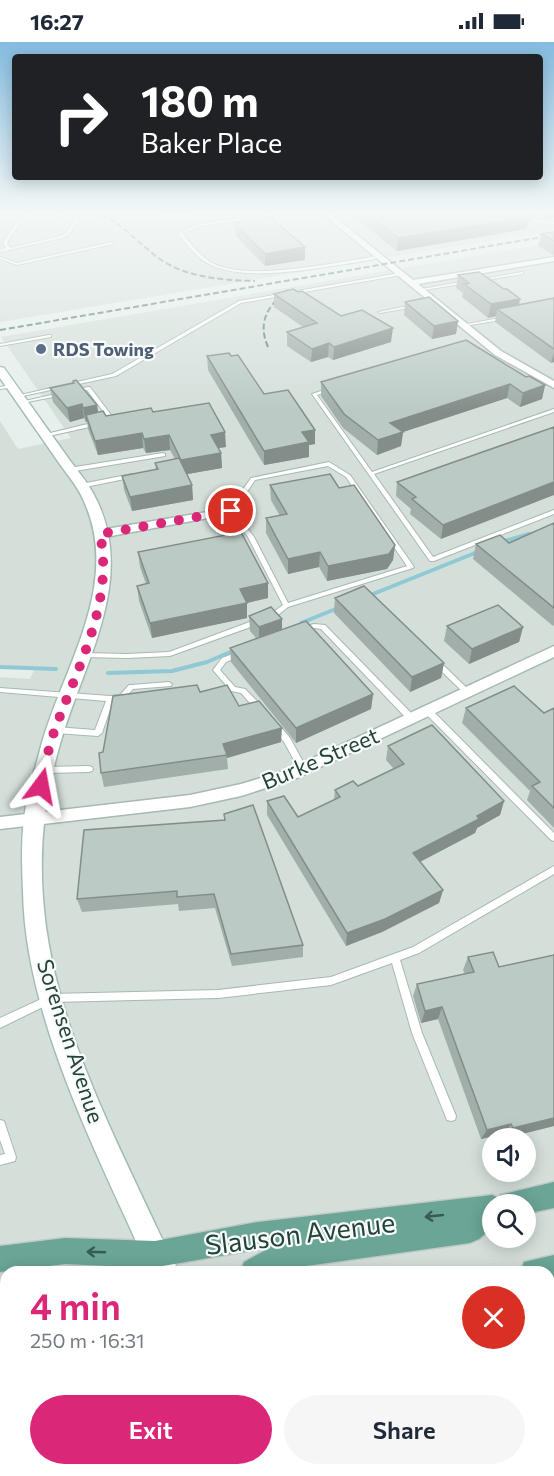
<!DOCTYPE html>
<html lang="en">
<head>
<meta charset="utf-8">
<style>
  body { margin:0; font-family:Commissioner,sans-serif; background:#f6f6f7; color:#1f2937; height:100vh; display:flex; flex-direction:column; font-size:22px; white-space:nowrap }
  * { box-sizing:border-box; margin:0 }
  p { font-size:20px; color:#747a83 }
  .icon { flex:none; width:33px; height:33px; fill:none; stroke:currentColor; stroke-width:2; stroke-linecap:round; stroke-linejoin:round }
  .map { position:relative; flex:1; overflow:hidden }
  .details { position:absolute; left:0px; top:1224px; width:555px; height:210px; display:flex; flex-direction:column; background:#fff; border-radius:18px 18px 0 0; box-shadow:0 3px 15px #0003 }
  .details>* { flex:none }
  .hud { position:absolute; left:12px; top:12px; width:531px; height:126px; border-radius:6px; box-shadow:0 3px 15px #0003; background:#202124; color:#fff; overflow:hidden }
  .buttons { position:absolute; left:482px; top:1086px; display:grid; gap:12px }
  .buttons a { display:grid; place-items:center; width:54px; height:54px; border-radius:50%; background:#fff; box-shadow:0 3px 15px #0003; font-size:30px }
  .pin { position:absolute; display:grid; place-items:center; width:51px; height:51px; color:#fff; margin:-26px; border:3px solid #fff; border-radius:50%; box-shadow:0 2px 6px #0007 }
  .me { position:absolute; width:66px; margin:-33px; rotate:13deg; stroke-linejoin:round; filter:drop-shadow(0 0 4px #0008) }
  .turn { display:flex; align-items:center; gap:21px; height:126px; padding:0 30px; font-size:27px }
  .turn .icon { width:78px; height:78px; stroke-width:2.5 }
  .turn b { display:block; font-size:42px; line-height:51px }
  .round { display:grid; place-items:center; flex:none; width:63px; height:63px; border-radius:32px; background:#f6f6f7 }
  .overview { display:flex; align-items:center; justify-content:space-between; height:102px; padding:0 30px }
  h1 { font-size:36px; font-weight:600; line-height:45px; color:#db2777 }
  .action { display:flex; gap:12px; margin-top:auto; padding:12px 30px }
  .action a { flex:1; height:69px; border-radius:36px; background:#db2777; color:#fff; font-size:24px; font-weight:600; line-height:69px; text-align:center }
  .action a+a { background:#f6f6f7; color:#1f2937 }
  .status { display:flex; justify-content:space-between; align-items:center; height:42px; padding:0 30px; background:#fff; direction:ltr }
  .status svg { height:16px; fill:currentColor }
  .map>svg:first-child { display:block }
  .built { fill:#d4dfda; fill-rule:evenodd }
  .lines { fill:none; stroke-linecap:round; stroke-linejoin:round }
  .stream-far1 { stroke:#8ec9d4; stroke-width:3 }
  .stream { stroke:#8ec9d4; stroke-width:4 }
  .lane-casing { stroke:#a8b8b2; stroke-width:2 }
  .street-casing { stroke:#a8b8b2; stroke-width:3 }
  .secondary-casing { stroke:#a4bbb3; stroke-width:3 }
  .primary-casing { stroke:#c2cac8; stroke-width:3 }
  .lane { fill:#fff; fill-rule:evenodd }
  .street { fill:#fff; fill-rule:evenodd }
  .secondary { fill:#fff; fill-rule:evenodd }
  .primary { fill:#6aa596; fill-rule:evenodd }
  .rail { stroke:#5f7d75; stroke-width:2; stroke-dasharray:6 3; stroke-linecap:butt }
  .wall { fill:#a1aea9 }
  .shaded-wall { fill:#838d89 }
  .building { fill:#bbcac4; stroke:#838d89; stroke-width:1.5 }
  .oneway { stroke:#365b51 }
  .route { stroke:#db2777; stroke-width:10; stroke-dasharray:0 18 }
  .service-dot { fill:#5c6f8a; stroke:#f7fbf9; stroke-width:2 }
  .labels { text-anchor:middle; dominant-baseline:central; stroke-width:4.5; stroke-linejoin:round; paint-order:stroke }
  .far-service-label { font-size:18px; font-weight:bold; fill:#4e5e75; stroke:#f7fbf9; text-anchor:start }
  .street-label { font-size:22px; fill:#24423a; stroke:#f7fbf9 }
  .near-street-label { font-size:27px; fill:#24423a; stroke:#f7fbf9 }
</style>
</head>
<body>
<div class="status"><b>16:27</b><svg viewBox="0 0 49 12"><path d="M0 12V9h3v3zM5 12V6h3v6zM10 12V3h3v9zM15 12V0h3v12zM26 1h20v11H26zM47 4h2v5h-2z"/></svg></div>
<div class="map">
<svg width="554" height="1434" viewBox="0 0 554 1434">
  <rect width="100%" height="100%" fill="#e6efeb"/>
  <path class="built" d="M0,169H554V188L0,280Z
    M554,200V1434H0V635L30,637L35,626L0,623V379L18,407L71,396L1,295ZM492,1096H525V1130H492ZM492,1162H525V1196H492ZM6,1230H549V1428H6Z"/>
  <g class="lines">
    <path class="stream-far1" d="M523,494L537,490"/>
    <path class="stream" d="M501,500L529,492
      M368,554L480,509
      M301,581L338,566
      M0,625L56,627
      M108,631L172,629L207,620L235,608"/>
    <g class="lane-casing">
      <path id="lane" d="M34,169H44C22,175 18,183 7,201L10,206L60,194L66,191L76,177L45,171L44,169L80,176L68,193L62,196L0,210V208L6,206L3,201C11,188 19,175 34,169Z
        M293,169H304L200,184L182,191C191,202 200,214 212,221C248,240 338,220 379,214L381,215C370,219 356,220 345,222C307,228 246,239 211,223C197,217 187,203 178,191L199,182Z
        M518,169H523L540,179L554,180V182L538,181Z
        M112,200L113,202L17,223L0,217V215L17,221Z
        M522,230H523V232L480,239L478,238Z
        M400,231H401V233L241,261L116,334L18,355L16,354L112,332L239,259Z
        M465,239H466V241L419,249L417,248Z
        M413,263H414V265L380,271L378,270Z
        M505,275H507V277L464,284L462,283Z
        M49,293H51V295L0,304V302Z
        M11,343L13,344V345L0,347V345Z
        M88,345H90L114,377V379L106,380V378L109,377L87,348L75,349L73,348Z
        M330,346L332,347V348L317,353L372,430L554,367V370L374,432L433,515L554,468V472L434,519H430L312,352Z
        M61,351L63,352V353L22,361L20,360Z
        M96,380L99,382L98,383L45,395L42,393Z
        M163,411L165,412V414L69,430L66,428L69,426Z
        M329,420L350,433L414,525L413,526L288,565L273,577H269L268,575L269,573L283,563L248,495L228,469L251,436ZM328,424L346,435L407,524L288,561L254,495L234,469L255,438Z
        M132,432L134,433V435L81,446L78,444L81,442Z
        M255,578H257L260,580L259,582L170,614L127,616L84,615L81,613L84,611L127,612L169,610Z
        M314,582L325,583L414,674L415,676L414,678H408L321,587L314,586L302,590L299,588L300,586Z
        M238,610H240L241,612L240,614L226,620L220,628L235,645L245,647L262,664L263,666L262,668H256L241,651L231,649L213,628L222,616Z
        M434,618H438L469,648L471,650L469,652H465L434,622L433,620Z
        M169,640L172,642L171,644L133,647L124,657L113,659L102,691L98,694L56,691L52,688L56,685L95,688L106,659L0,650V646L110,654L120,653L129,643H131Z
        M428,666L431,667L554,791V799L551,798L425,671L424,669L425,667Z
        M275,681L278,682L290,696L307,727L306,729H300L284,700L272,686L271,684Z
        M89,724L92,725L93,727L92,729L89,730L45,731L42,730L41,728L42,726L45,725Z
        M554,824V832L419,911L400,918L422,991L456,1074L455,1078L451,1079L447,1078L412,991L392,921L331,943L218,956L53,960L0,986V976L52,952L218,948L331,935L413,905Z
        M0,1078L4,1079L16,1115L15,1119L0,1123V1113L5,1112L0,1098Z
        M549,1318L554,1321V1338L549,1335Z
        M0,1381H6V1393H0Z
        M121,1428H134L136,1434H123Z"/>
    </g>
    <g class="street-casing">
      <path id="street" d="M319,169H327L413,238L554,215V219L418,242L501,309L554,339V346L495,313Z
        M231,466L237,469L235,471L100,496L94,492L100,488Z
        M554,604V615L297,736L241,754L190,765L0,787V775L190,753L241,742L287,728Z"/>
    </g>
    <g class="secondary-casing">
      <path id="secondary" d="M0,325L4,326C25,355 45,384 66,413C75,426 87,439 94,453C139,536 82,623 60,702C45,754 39,801 43,856C51,971 107,1079 155,1182C162,1198 172,1214 179,1230H150L146,1221C96,1109 25,974 23,849C22,826 21,801 24,778C26,754 35,728 41,704C63,624 125,539 81,453C75,441 65,430 57,418C38,391 19,363 0,336Z
        M210,1428H240L242,1434H212Z
        M274,1428H305L307,1434H276Z"/>
    </g>
    <g class="primary-casing">
      <path id="primary" d="M554,1140V1166L525,1172V1162H492V1186L479,1197L470,1201L285,1227L280,1230H240L244,1220L271,1205L157,1225L147,1230H104L107,1224L65,1222L0,1230V1204L65,1196L155,1199L258,1180L492,1153L499,1156L500,1153Z
        M554,1213V1239L549,1240V1230H520L524,1220Z
        M0,1254H6V1282H0Z
        M6,1282V1310L0,1311V1283Z"/>
    </g>
    <use href="#lane" class="lane"/>
    <use href="#street" class="street"/>
    <use href="#secondary" class="secondary"/>
    <use href="#primary" class="primary"/>
    <path class="rail" d="M93,169C120,179 135,198 157,215C185,236 222,238 255,239
      M131,169L200,172
      M0,288L554,193
      M268,305C257,280 268,263 288,248"/>
  </g>
  <path class="wall" d="M347,169H554L547,177H541L533,172L532,180H528L526,187L397,209Z
    M235,182L305,205V218L265,224L236,194Z
    M554,190V213L538,204L541,192Z
    M458,233L519,263L554,256V320L551,321L495,280L496,274L488,276L462,255L463,251L456,246Z
    M274,252L341,274L391,300L333,318L328,315L311,320L287,304V290L303,285L274,265Z
    M405,260L458,279L456,292L432,297L404,273Z
    M207,314H231L264,352L315,388V402L309,403V415L264,423L208,328Z
    M526,335L545,343L542,357L520,365L507,356L403,390L401,404L377,413L343,386L321,354V340Z
    M50,346L97,363L98,370L106,374L153,370L226,405L218,406L221,411L222,426L187,432L192,443L193,458L132,469L124,448L122,434L156,428L155,421L175,417L170,408L146,411L143,406L98,413L88,387L87,380H86L84,376L70,380L53,360Z
    M554,385L441,497L410,472L411,467L396,454L397,440Z
    M270,443L339,446L395,503L393,518L387,527L327,539L319,525L288,532L266,491V476L280,474L271,458Z
    M554,481V583L553,584L473,517L476,502L509,501Z
    M138,510L268,556L247,561V576L152,596L139,559L137,544L146,542L140,525Z
    M335,556L444,621L441,636L410,650L334,571Z
    M249,574L282,577V587L373,652L371,667L296,701L231,620L230,606L256,596L250,589Z
    M447,584L523,585L519,600L469,622L444,599Z
    M200,650L239,664L281,700L227,716L228,727L104,745L101,731L103,710Z
    M466,666L544,671L554,666V786L527,758L530,749L462,681Z
    M388,704L504,759L500,773L477,786L475,791L420,820L443,848L439,861L382,890L346,904L267,773V759L298,775L334,758L335,748L358,744L394,727L386,718Z
    M224,772L303,903V915L232,924L215,866L179,869L178,862L82,870L77,857L224,778Z
    M554,913V1084L506,1096L505,1091L481,1097L438,977L421,981L413,954L417,942L465,932L463,928L468,915L499,925Z
    M365,1428H534L527,1434H368Z"/>
  <path class="shaded-wall" d="M526,169H534L532,180H528L526,187L397,209L398,196Z
    M549,169H554V176L547,177Z
    M305,205V218L265,224V212Z
    M520,257L518,270L497,267L496,274L488,276L491,262Z
    M458,279L456,292L432,297L434,284Z
    M393,286L391,300L333,318L334,305Z
    M329,301L328,315L311,320L312,307Z
    M554,309V320L551,321Z
    M510,342L507,356L403,390L401,404L377,413L378,398L390,381Z
    M545,343L542,357L520,365L523,351Z
    M82,362L84,376L70,380L67,366Z
    M97,363L99,377L86,373L87,380H86L83,366Z
    M315,388V402L309,403V415L264,423V409L302,390Z
    M225,390L226,405L212,407L211,393Z
    M142,391L143,406L98,413L95,399Z
    M169,393L170,408L146,411L144,397Z
    M221,411L222,426L182,433L181,418Z
    M554,440V453L441,497L443,483Z
    M192,443L193,458L132,469L130,455Z
    M395,503L393,518L387,527L327,539L328,524Z
    M320,510L319,525L288,532V517Z
    M268,541V556L247,561V576L152,596L150,581L240,547Z
    M282,577V591L259,600V585Z
    M523,585L519,600L469,622L472,607Z
    M444,621L441,636L410,650L412,635Z
    M373,652L371,667L296,701V686Z
    M282,686L281,700L227,716L223,702Z
    M504,759L500,773L477,786L475,791L410,825L413,811L477,774Z
    M443,848L439,861L382,890L346,904L347,891Z
    M442,965L438,977L421,981L425,969Z
    M554,1076V1084L506,1096L513,1086Z
    M511,1082L505,1091L481,1097L487,1088Z
    M87,1428H93V1434H87Z"/>
  <path class="building" d="M362,169H526L520,170L529,175L398,196Z
    M248,174L270,175L305,205L265,212L235,182Z
    M554,190V199L541,192Z
    M479,230L504,247H507L520,257L491,262L464,242L469,241L458,233Z
    M293,247L298,250L302,249L341,274L362,268L393,286L334,305L329,301L312,307L287,290L317,281L274,252Z
    M429,255L458,279L434,284L405,260Z
    M554,256V307L497,267Z
    M466,298L526,335L529,334L545,343L523,351L510,342L390,381L403,390L378,398L344,372L321,340Z
    M229,311L231,314L238,313L264,352L288,348L315,388L302,390L309,400L264,409L207,314Z
    M76,338L97,363L83,366L82,362L67,366L50,346L74,341L73,339Z
    M209,361L225,390L211,393L221,411L181,418L169,393L144,397L142,391L95,399L86,373L103,369L106,374L151,366L153,370Z
    M554,385V440L443,483L412,457L416,455L397,440Z
    M179,416L192,443L130,455L122,434L158,427L155,421Z
    M330,432L339,446L354,443L395,503L389,512L328,524L320,510L288,517L266,476L287,472L270,443Z
    M554,481V566L476,502L500,493L509,501Z
    M241,490L268,541L240,547L247,561L150,581L137,544L149,541L138,510Z
    M364,544L444,621L412,635L335,556Z
    M498,563L523,585L472,607L447,584Z
    M271,565L282,577L259,585L249,574Z
    M306,579L373,652L296,686L230,606Z
    M197,643L200,650L227,643L239,664L259,659L282,686L223,702L227,713L101,731L99,711L103,710L113,654Z
    M514,644L544,671L554,666V766L532,744L540,740L466,666Z
    M432,683L504,759L477,774L479,777L413,811L443,848L385,877L347,891L267,759L284,754L298,775L340,755L335,748L353,739L358,744L404,722L388,704Z
    M253,763L303,903L231,912L214,852L177,855V849L77,857L84,788L225,778L224,772Z
    M493,910L499,925L554,913V1076L513,1086L511,1082L487,1088L442,965L425,969L417,942L474,930L468,915Z
    M23,1428H87V1434H23Z
    M368,1428H534L527,1434H371Z"/>
  <defs><path id="oneway-shaft" d="M-6 0H5M1.5-3L5.5 0L1.5 3" fill="none" stroke-width="1.6" stroke-linecap="round" stroke-linejoin="round" transform="scale(1.5)"/></defs>
  <g class="oneway">
    <use href="#oneway-shaft" transform="translate(434 1174) rotate(174)"/>
    <use href="#oneway-shaft" transform="translate(96 1210) rotate(-178)"/>
  </g>
  <linearGradient id="sky" x2="0" y2="1"><stop stop-color="#84bce0"/><stop offset="0.46" stop-color="#f4f8f6"/><stop offset="1" stop-color="#f4f8f6" stop-opacity="0"/></linearGradient>
  <rect width="554" height="370" fill="url(#sky)"/>
  <g class="lines">
    <path class="route" d="M41,744C44,730 47,714 51,699C73,632 115,565 100,492L231,469"/>
  </g>
  <circle class="service-dot" cx="41" cy="307" r="6"/>
  <g class="labels">
    <g class="far-service-label">
      <text x="53" y="307">RDS Towing</text>
    </g>
    <g class="street-label">
      <text transform="translate(320 716) rotate(-23)">Burke Street</text>
      <text transform="translate(71 999) rotate(72)">Sorensen Avenue</text>
    </g>
    <g class="near-street-label">
      <text transform="translate(300 1191) rotate(-7)">Slauson Avenue</text>
    </g>
  </g>
</svg>
<div class="buttons">
<a><svg class="icon" aria-label="sound" viewBox="0 0 24 24"><path d="M4 9h4l5-4v14l-5-4H4zM17 9q2 3 0 6"/></svg></a>
<a><svg class="icon" aria-label="search" viewBox="0 0 24 24"><circle cx="10" cy="10" r="6"/><path d="M15 15l6 6"/></svg></a>
</div>
<div class="pin" style="left:231px;top:469px;background:#d93025"><svg class="icon" aria-label="arrive" viewBox="0 0 24 24"><path d="M6 21V4h12l-3 4 3 4H6"/></svg></div>
<svg class="me" style="left:41px;top:744px" viewBox="-20 -20 40 40"><path d="M0-17L14 15 0 8-14 15z" fill="#db2777" stroke="#fff" stroke-width="4"/></svg>
<div class="hud">
<div class="turn"><svg class="icon" aria-label="right" viewBox="0 0 24 24"><path d="M7 20v-9h11M14 6l5 5-5 5"/></svg><div><b>180 m</b>Baker Place</div></div>
</div>
<section class="details">
<div class="overview"><div><h1>4 min</h1><p>250 m · 16:31</p></div><a class="round" style="background:#d93025;color:#fff"><svg class="icon" aria-label="close" viewBox="0 0 24 24"><path d="M6 6l12 12M18 6L6 18"/></svg></a></div>
<div class="action"><a>Exit</a><a>Share</a></div>
</section>
</div>
</body>
</html>
